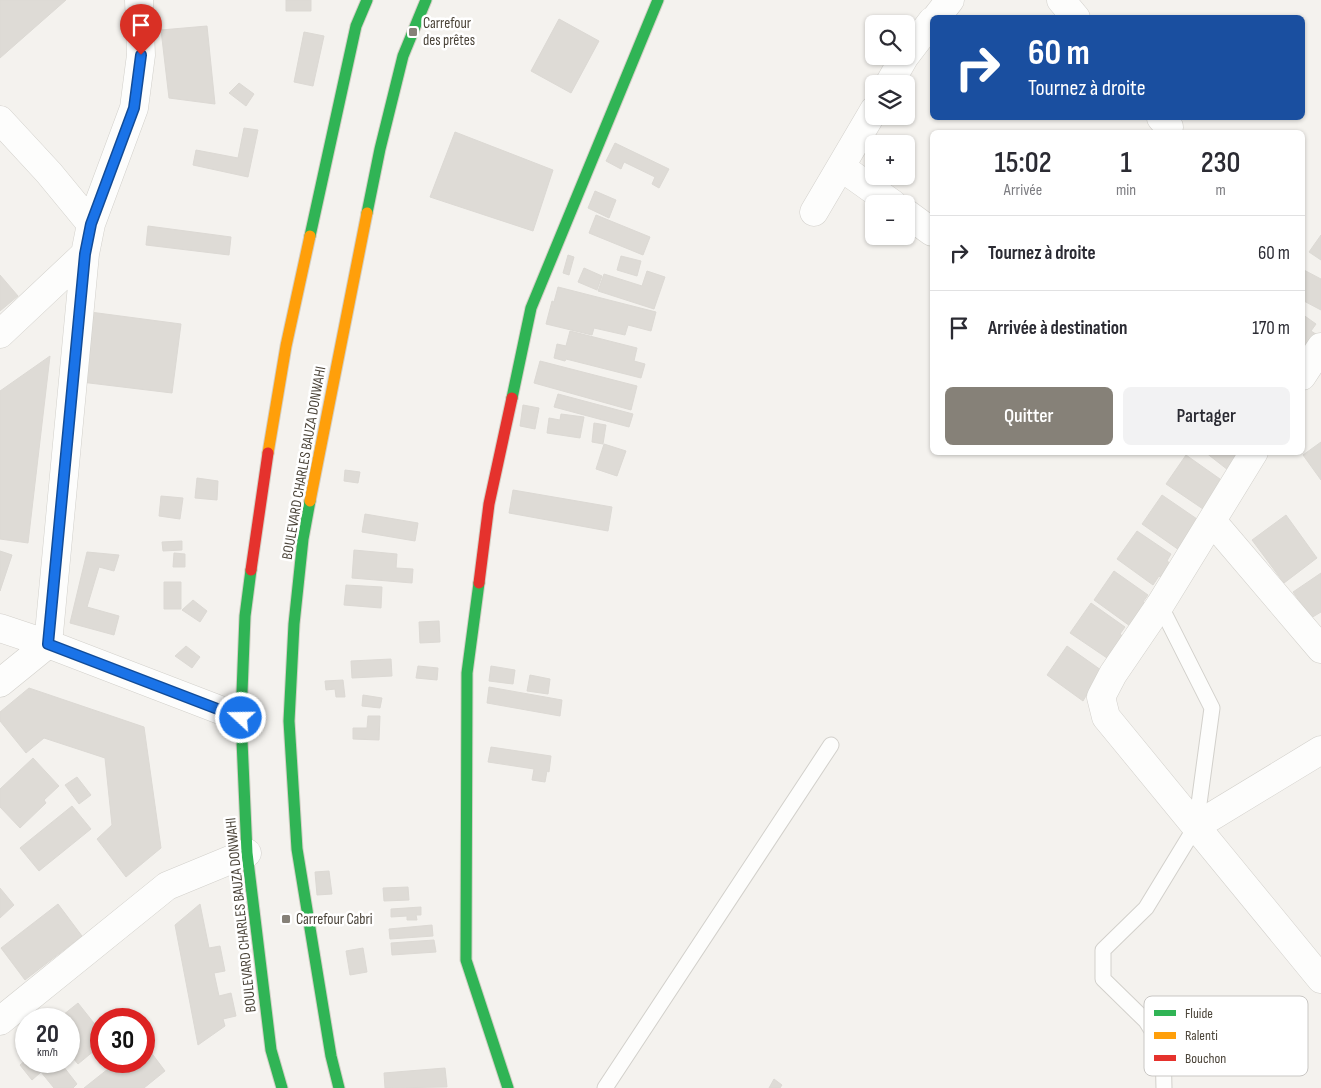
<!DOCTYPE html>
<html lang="fr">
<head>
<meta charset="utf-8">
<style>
  body { margin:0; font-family:"Sofia Sans Condensed",sans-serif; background:#f2f2f3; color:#2b2b33; height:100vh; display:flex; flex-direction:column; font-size:19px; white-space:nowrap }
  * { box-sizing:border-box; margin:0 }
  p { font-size:16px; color:#7c7c81 }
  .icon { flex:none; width:28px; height:28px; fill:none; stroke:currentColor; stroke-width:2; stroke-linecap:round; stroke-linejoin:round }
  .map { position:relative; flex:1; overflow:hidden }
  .panel { position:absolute; left:930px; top:130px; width:375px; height:325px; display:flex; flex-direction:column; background:#fff; border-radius:8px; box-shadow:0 1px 4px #0004 }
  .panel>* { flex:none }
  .top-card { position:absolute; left:930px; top:15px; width:375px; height:105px; border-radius:8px; box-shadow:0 1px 4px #0004; background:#1a4fa0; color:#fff; overflow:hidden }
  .controls { position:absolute; left:865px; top:15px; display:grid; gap:10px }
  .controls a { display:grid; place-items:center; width:50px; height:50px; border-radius:8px; background:#fff; box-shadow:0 1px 4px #0004; font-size:25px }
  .speed { position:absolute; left:15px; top:1008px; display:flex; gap:10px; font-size:25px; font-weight:700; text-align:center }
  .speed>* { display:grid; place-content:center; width:65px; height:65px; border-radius:50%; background:#fff; box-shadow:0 1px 4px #0004; line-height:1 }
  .speed small { font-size:12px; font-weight:400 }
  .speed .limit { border:8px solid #d22; background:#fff; color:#111 }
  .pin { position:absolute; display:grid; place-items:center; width:42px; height:42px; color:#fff; margin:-51px -21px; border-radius:50% 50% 50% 0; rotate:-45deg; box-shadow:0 0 5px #0007 }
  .pin .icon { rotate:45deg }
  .me { position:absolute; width:55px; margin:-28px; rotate:291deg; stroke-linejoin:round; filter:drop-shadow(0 0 4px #0008) }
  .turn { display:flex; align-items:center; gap:18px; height:105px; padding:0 15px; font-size:22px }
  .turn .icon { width:65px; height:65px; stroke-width:2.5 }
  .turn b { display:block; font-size:35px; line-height:42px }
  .eta { display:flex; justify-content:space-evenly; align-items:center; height:85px; text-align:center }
  .eta b { font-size:30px; font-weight:600; line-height:35px }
  .button { display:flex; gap:10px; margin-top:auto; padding:10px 15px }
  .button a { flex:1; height:58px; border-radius:8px; background:#868178; color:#fff; font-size:20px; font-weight:600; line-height:58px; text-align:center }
  .button a+a { background:#f2f2f3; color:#2b2b33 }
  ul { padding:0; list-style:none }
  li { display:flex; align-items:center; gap:15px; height:75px; padding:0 15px; border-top:1px solid #e1e1e2 }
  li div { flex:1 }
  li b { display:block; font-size:19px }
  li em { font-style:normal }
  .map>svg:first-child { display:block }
  .building { fill:#dedbd6; stroke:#dcd9d4 }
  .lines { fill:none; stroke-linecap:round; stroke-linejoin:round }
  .lane-casing { stroke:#d2d0cb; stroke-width:17 }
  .street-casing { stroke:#d2d0cb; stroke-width:29 }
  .fast-casing { stroke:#d3cfc5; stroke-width:13 }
  .slow-casing { stroke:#d3cfc5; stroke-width:13 }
  .jam-casing { stroke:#d3cfc5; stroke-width:13 }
  .lane { stroke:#fdfdfc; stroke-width:15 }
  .street { stroke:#fdfdfc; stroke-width:28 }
  .fast { stroke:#30b455; stroke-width:11 }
  .slow { stroke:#ff9f0a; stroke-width:11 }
  .jam { stroke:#e5322d; stroke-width:11 }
  .route-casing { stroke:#114b97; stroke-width:12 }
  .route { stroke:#1a73e8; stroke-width:9 }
  .poi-dot { fill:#868178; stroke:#fff; stroke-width:2 }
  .labels { text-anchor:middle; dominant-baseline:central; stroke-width:5; stroke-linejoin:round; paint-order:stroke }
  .poi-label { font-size:15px; fill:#4b4439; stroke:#fff; text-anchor:start }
  .street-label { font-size:15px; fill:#4b4439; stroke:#fff }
  .key { fill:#fff; stroke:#c9c7c4; stroke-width:1 }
  .key-label { font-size:14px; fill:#4b4439 }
</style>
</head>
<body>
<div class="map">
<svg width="1321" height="1088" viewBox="0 0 1321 1088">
  <rect width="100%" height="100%" fill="#f4f2ee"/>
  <path class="building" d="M0,0H66L0,58Z
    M286,0H311V11H286Z
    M559,19L599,41L571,93L531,71Z
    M207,26L215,104L169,98L161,30Z
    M304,32L324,36L313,86L294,82Z
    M239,83L254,94L246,106L229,93Z
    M244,128L258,130L248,177L193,165L196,150L238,158Z
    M455,132L553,170L533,231L430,197Z
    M615,143L669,169L659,188L652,184L655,177L624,162L621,169L606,161Z
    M595,191L616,200L609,218L588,208Z
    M596,215L650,237L643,255L589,233Z
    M148,226L231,237L229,255L146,245Z
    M1321,235V260L1309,252Z
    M568,255L574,257L569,275L563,273Z
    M621,256L641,261L637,276L617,270Z
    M584,268L602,276L597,290L578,282Z
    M1302,269L1321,279V310L1302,300Z
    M647,271L665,277L654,309L598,291L604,274L642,286Z
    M0,275L18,296L0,311Z
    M558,287L656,312L651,331L628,325L625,335L594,328L592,335L546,324L552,301L554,302Z
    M90,312L181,324L172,393L81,382Z
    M1302,314L1316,324L1311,331L1319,336L1309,349L1304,345L1302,348Z
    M570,331L637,348L634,361L645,364L641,378L566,359L565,361L554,358L557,344L566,346Z
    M50,356L28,543L0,539V391Z
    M540,361L637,386L631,410L534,383Z
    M558,394L633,414L629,427L554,407Z
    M523,405L539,408L535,429L520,426Z
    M561,414L584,417L580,438L547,433L549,418L560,420Z
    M594,423L606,425L603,444L592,442Z
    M1321,442V480L1303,455Z
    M604,444L626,451L617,476L596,469Z
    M1205,452H1248L1228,470Z
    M1186,455L1220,479L1216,486L1223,491L1209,501L1203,509L1166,484Z
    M345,470L360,472L358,483L344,481Z
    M197,478L218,481L217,500L195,498Z
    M513,490L612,507L608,531L509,513Z
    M1162,495L1197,519L1192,526L1199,531L1179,550L1142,524Z
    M161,496L183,498L180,519L159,516Z
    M365,514L418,523L415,541L362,532Z
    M1286,515L1317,558L1284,583L1252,540Z
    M1137,531L1171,554L1167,561L1174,566L1165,580L1159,576L1153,585L1117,559Z
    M182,541V550L163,551L162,542Z
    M354,550L397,554L396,568L413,569L412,583L352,578Z
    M0,551L12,555L0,591Z
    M87,552L119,555L114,571L99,567L87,607L119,616L114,635L70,623Z
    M174,553L185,554V567H173Z
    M1114,571L1148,595L1143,602L1151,607L1130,626L1094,600Z
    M1321,573V612L1311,618L1293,592Z
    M164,582H181V609H164Z
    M346,585L382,587L381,608L344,605Z
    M193,600L207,611L200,622L182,610Z
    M1091,603L1125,627L1120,634L1127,640L1118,653L1113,649L1107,658L1070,633Z
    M439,621L440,642L420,643L419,622Z
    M186,646L200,657L192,668L175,656Z
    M1067,646L1101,670L1083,701L1047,675Z
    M391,659L392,676L352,678L351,661Z
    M418,666L438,668L437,680L416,678Z
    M491,666L515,670L513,684L489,681Z
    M530,675L550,679L548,694L527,691Z
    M343,680L345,697H336L335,689L326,690L325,681Z
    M489,687L562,700L560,716L487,703Z
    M29,688L144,727L161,848L126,877L97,839L112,825L105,758L44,738L26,753L0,721V712Z
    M363,695L382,698L380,708L362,706Z
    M368,716H380L379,740L353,739V728H367Z
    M491,747L551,756L549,772L547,771L545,782L532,780L534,769L488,762Z
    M33,758L59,786L44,800L46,803L20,828L0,807V789Z
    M77,777L91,795L79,804L65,785Z
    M72,806L91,829L39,871L20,848Z
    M329,871L332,894L317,895L315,872Z
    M408,887L409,900L384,901L383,888Z
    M0,888L14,905L0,918Z
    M58,904L82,936L25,980L1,948Z
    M200,904L209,948L220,946L225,971L214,973L219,996L231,993L236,1016L223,1019L225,1026L198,1045L175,925Z
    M421,907V915H416L417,920H407V916L391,917V909Z
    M432,925L433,936L390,939L389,929Z
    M434,940L436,952L392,955L391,943Z
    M363,948L367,972L350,975L346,951Z
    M78,1003L101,1032V1045L78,1064L69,1053V1019H58Z
    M144,1043L165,1071L144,1088H84L118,1061H144Z
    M26,1060V1061H64L66,1064L63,1066L77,1084L73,1088H54L41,1072L32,1080L20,1065Z
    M445,1068L447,1087L385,1088L384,1073Z
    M774,1079L782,1085L780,1088H769Z"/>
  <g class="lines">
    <g class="lane-casing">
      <path id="lane" d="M1160,605L1212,708L1196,826L1146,908L1103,950V979L1146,1021L1163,1048L1164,1088
        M605,1088L831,745"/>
    </g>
    <g class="street-casing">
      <path id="street" d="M1061,0L1076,18
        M936,18L950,0
        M906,55L932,21
        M889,84L905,56
        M1161,118L1169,127
        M0,120L49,173L91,224
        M841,167L893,204
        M814,212L874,110
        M906,213L932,232
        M0,334L85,254
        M1302,376L1321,347
        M1254,452L1160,605L1113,674L1101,697L1106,717L1321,979
        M1212,521L1321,649
        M0,628L48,644L241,718
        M0,683L48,644L85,254L91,224L134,108L141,55L139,0
        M1196,826L1321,750
        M0,1021L167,886L247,853"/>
    </g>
    <g class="fast-casing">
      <path id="fast" d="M367,213L380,149L403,56L426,0
        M310,236L356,26L367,0
        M512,398L531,308L658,0
        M310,501L303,539L294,624L289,721L297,849L331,1056L339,1088
        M251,570L245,616L241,718L247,853L271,1050L282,1088
        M479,583L467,673L466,960L508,1088"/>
    </g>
    <g class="slow-casing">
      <path id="slow" d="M268,453L286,346L310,236
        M310,501L367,213"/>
    </g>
    <g class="jam-casing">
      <path id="jam" d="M251,570L268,453
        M479,583L489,504L512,398"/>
    </g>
    <use href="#lane" class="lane"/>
    <use href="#street" class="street"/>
    <use href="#fast" class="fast"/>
    <use href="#slow" class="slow"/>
    <use href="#jam" class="jam"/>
  </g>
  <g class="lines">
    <g class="route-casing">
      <path id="route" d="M141,55L134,108L91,224L85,254L48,644L241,718"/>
    </g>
    <use href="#route" class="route"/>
  </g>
  <g class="poi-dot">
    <rect x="408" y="27" width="10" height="10" rx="2.5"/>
    <rect x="281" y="914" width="10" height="10" rx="2.5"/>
  </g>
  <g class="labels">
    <g class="poi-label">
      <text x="423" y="23">Carrefour<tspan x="423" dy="17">des prêtes</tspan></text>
      <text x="296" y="919">Carrefour Cabri</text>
    </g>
    <g class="street-label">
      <text transform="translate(304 463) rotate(-80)">BOULEVARD CHARLES BAUZA DONWAHI</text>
      <text transform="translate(241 915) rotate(-96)">BOULEVARD CHARLES BAUZA DONWAHI</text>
    </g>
  </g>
  <rect x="1144" y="996" width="164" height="80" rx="8" class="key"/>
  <rect x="1154" y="1010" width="22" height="6" fill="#30b455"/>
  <rect x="1154" y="1032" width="22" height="7" fill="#ff9f0a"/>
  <rect x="1154" y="1055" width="22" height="6" fill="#e5322d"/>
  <g class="key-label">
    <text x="1185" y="1018">Fluide</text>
    <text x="1185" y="1040">Ralenti</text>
    <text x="1185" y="1063">Bouchon</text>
  </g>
</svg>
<div class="controls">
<a><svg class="icon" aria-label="search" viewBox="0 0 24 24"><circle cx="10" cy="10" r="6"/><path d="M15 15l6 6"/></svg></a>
<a><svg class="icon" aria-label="layers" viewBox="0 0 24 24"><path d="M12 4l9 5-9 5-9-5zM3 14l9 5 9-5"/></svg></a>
<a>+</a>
<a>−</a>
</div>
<div class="speed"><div>20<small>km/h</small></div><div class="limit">30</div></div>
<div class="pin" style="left:141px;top:55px;background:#d93025"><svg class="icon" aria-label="arrive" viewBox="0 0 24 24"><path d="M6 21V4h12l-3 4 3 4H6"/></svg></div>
<svg class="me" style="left:241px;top:718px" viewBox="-20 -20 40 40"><circle r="17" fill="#1a73e8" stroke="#fff" stroke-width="3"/><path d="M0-11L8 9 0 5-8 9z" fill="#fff"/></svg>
<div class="top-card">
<div class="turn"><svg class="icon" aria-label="right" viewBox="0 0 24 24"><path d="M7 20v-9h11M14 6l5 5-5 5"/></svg><div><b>60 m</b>Tournez à droite</div></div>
</div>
<section class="panel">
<div class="eta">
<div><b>15:02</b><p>Arrivée</p></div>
<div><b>1</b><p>min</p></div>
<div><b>230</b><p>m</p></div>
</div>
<ul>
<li><svg class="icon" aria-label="right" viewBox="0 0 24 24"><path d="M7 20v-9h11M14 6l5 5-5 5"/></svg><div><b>Tournez à droite</b></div><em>60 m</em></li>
<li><svg class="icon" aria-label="arrive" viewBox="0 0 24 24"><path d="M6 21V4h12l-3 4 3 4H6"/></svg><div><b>Arrivée à destination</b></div><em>170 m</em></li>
</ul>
<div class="button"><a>Quitter</a><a>Partager</a></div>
</section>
</div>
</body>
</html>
